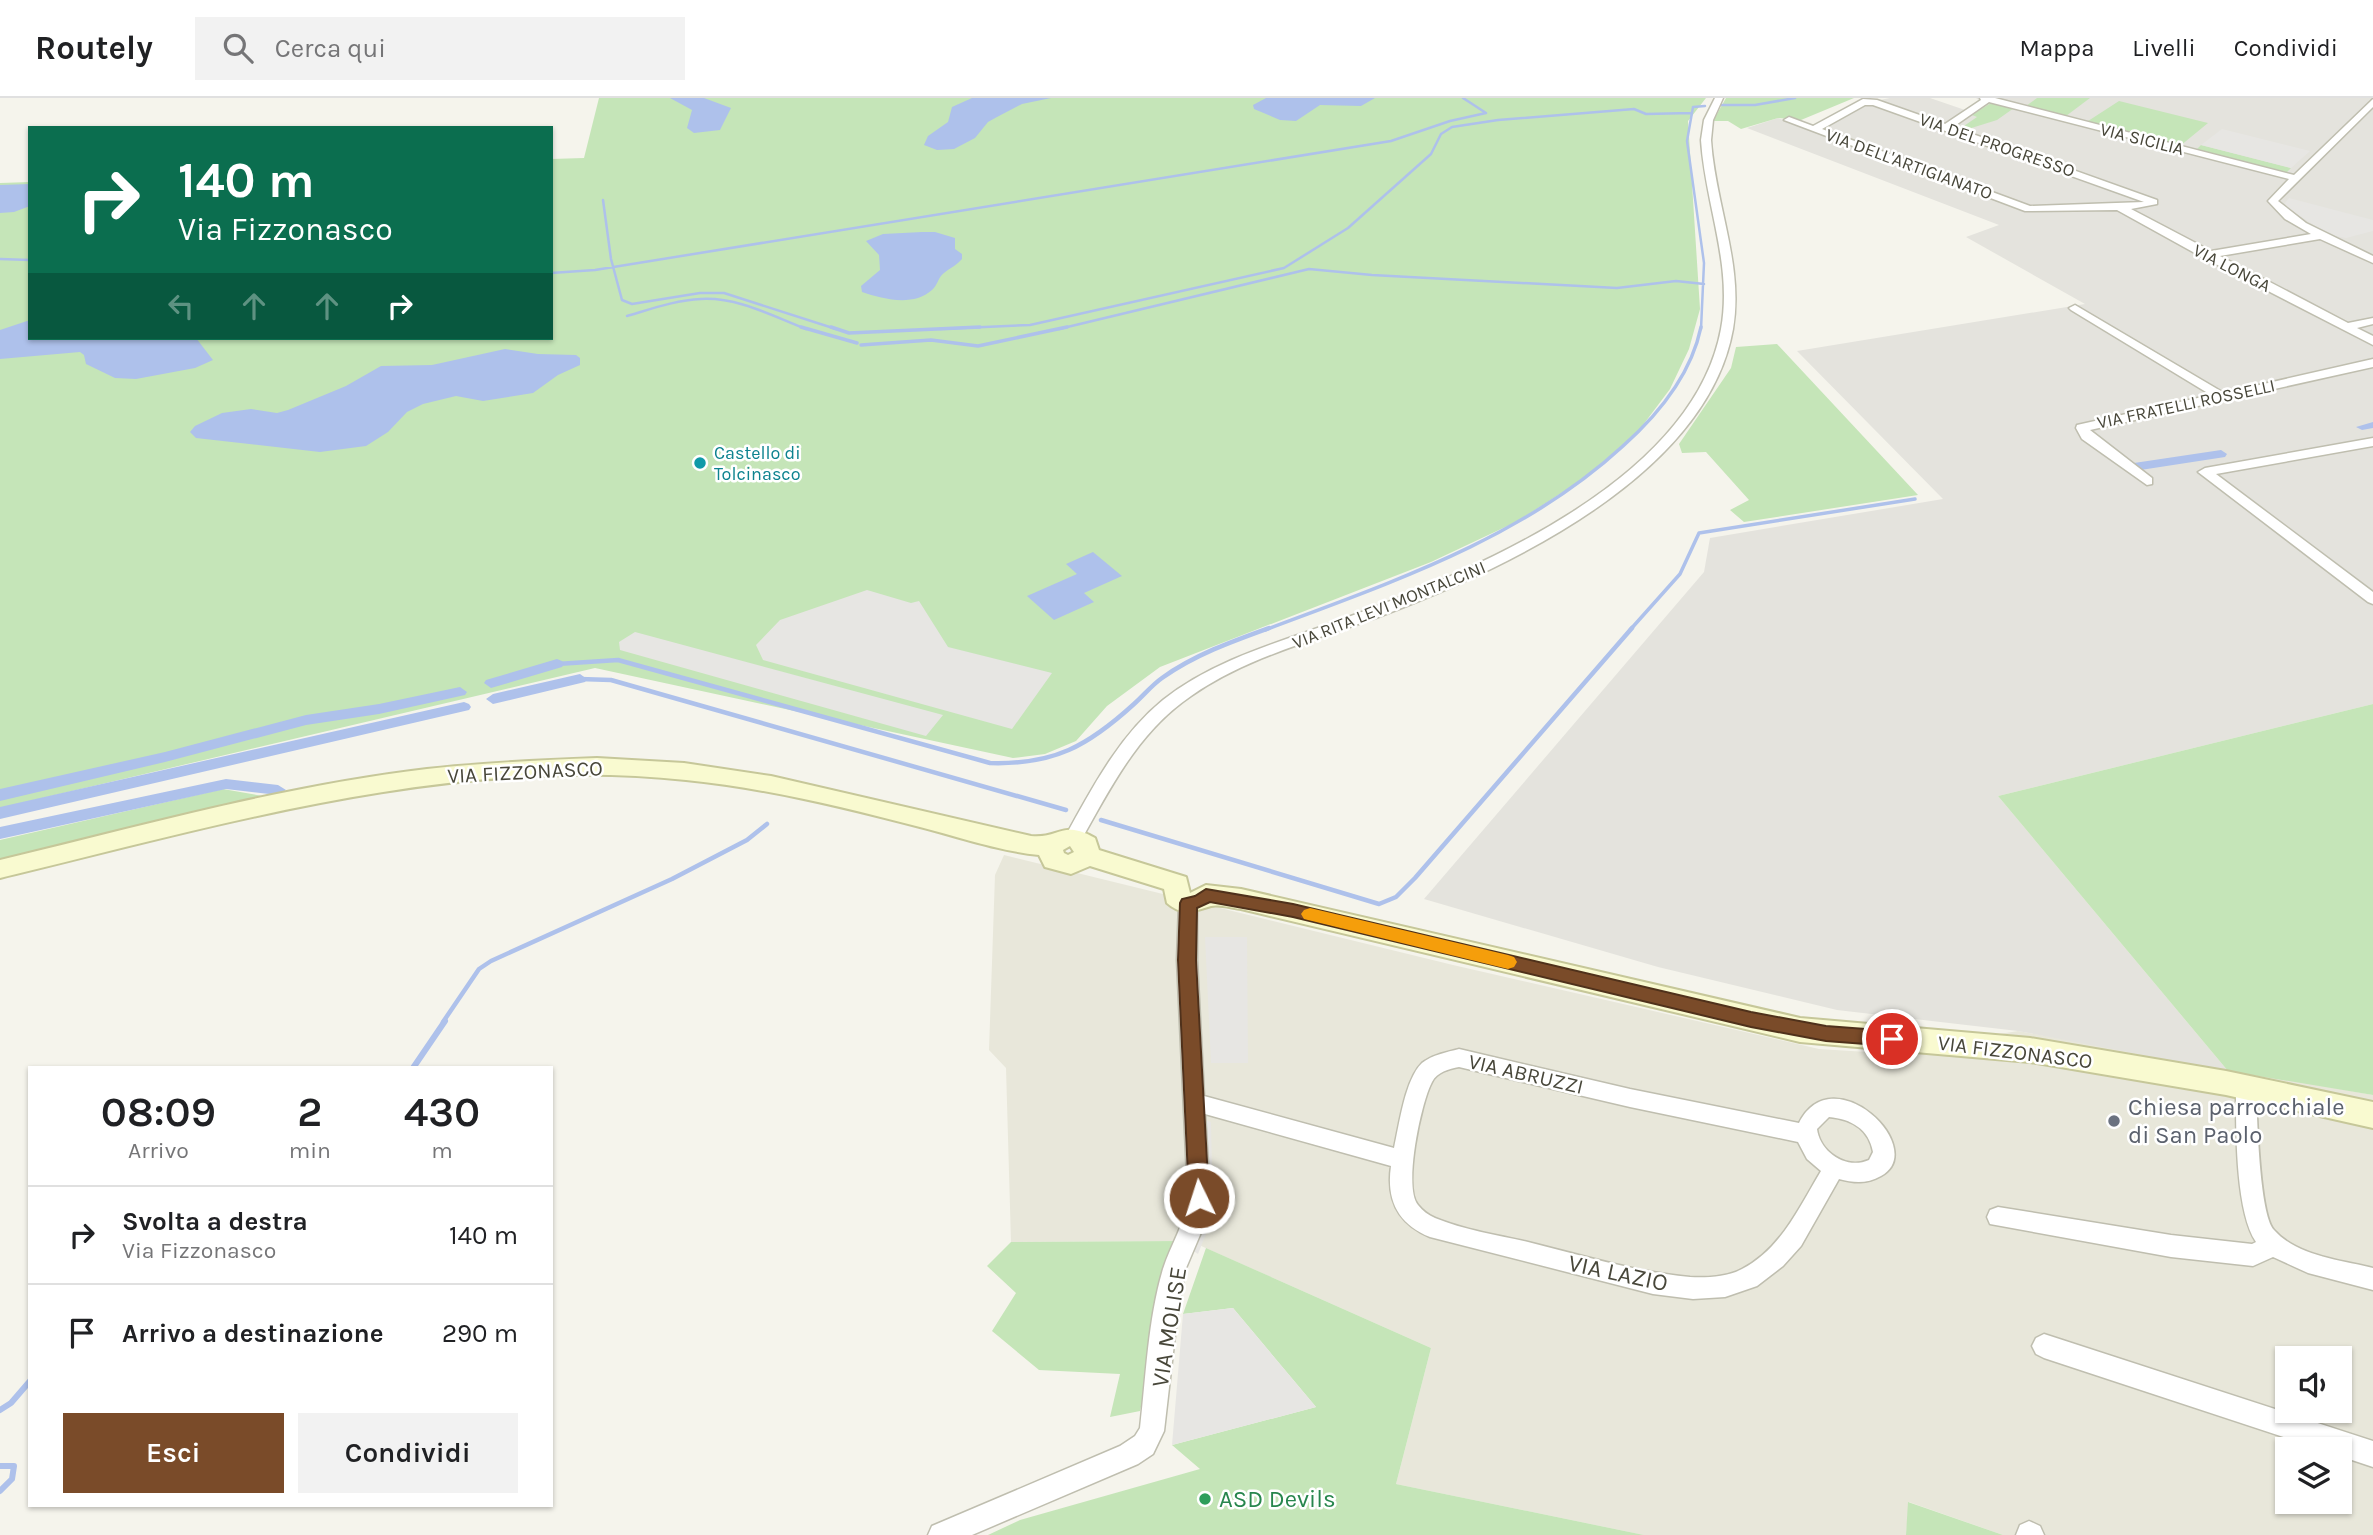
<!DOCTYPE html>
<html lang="it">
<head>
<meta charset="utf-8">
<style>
  body { margin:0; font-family:Karla,sans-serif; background:#f2f2f2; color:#202124; height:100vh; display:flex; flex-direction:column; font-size:26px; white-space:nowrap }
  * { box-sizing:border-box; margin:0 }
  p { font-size:23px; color:#757577 }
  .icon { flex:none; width:38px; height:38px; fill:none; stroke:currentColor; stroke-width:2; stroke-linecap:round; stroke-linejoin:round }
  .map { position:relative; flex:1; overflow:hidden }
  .panel { position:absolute; left:28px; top:968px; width:525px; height:441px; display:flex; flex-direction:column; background:#fff; border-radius:0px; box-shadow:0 2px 5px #0004 }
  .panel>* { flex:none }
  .hud { position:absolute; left:28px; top:28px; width:525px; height:214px; border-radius:0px; box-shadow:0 2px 5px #0004; background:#0b6e4f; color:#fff; overflow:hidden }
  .controls { position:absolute; left:2275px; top:1248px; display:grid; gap:14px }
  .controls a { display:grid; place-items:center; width:77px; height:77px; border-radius:0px; background:#fff; box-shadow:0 2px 5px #0004; font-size:35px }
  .pin { position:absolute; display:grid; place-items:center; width:60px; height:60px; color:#fff; margin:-30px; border:4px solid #fff; border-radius:50%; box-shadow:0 2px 7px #0007 }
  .me { position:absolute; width:77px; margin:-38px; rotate:356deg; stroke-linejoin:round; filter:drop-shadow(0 0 5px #0008) }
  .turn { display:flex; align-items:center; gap:24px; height:147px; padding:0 35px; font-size:32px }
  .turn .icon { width:91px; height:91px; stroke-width:2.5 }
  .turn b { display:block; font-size:49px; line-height:60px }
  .lanes { display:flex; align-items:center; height:66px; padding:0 35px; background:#0003; justify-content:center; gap:35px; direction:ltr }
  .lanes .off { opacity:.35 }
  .eta { display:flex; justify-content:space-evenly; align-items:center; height:119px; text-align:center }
  .eta b { font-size:42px; font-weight:600; line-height:49px }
  .cta { display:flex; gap:14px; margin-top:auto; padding:14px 35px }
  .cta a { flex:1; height:80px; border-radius:0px; background:#7a4b29; color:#fff; font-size:28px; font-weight:600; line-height:80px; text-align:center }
  .cta a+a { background:#f2f2f2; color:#202124 }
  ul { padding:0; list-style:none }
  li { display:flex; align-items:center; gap:21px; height:98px; padding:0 35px; border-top:2px solid #e0e0e0 }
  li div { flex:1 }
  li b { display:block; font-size:26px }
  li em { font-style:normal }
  header { display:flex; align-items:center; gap:42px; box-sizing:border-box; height:98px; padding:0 35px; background:#fff; border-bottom:2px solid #e0e0e0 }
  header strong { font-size:33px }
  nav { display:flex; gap:38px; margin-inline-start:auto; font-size:24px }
  .search { width:490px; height:63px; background:#f2f2f2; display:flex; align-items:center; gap:18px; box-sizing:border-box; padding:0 24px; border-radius:0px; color:#757577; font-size:26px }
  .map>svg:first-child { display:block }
  .residential { fill:#e8e7da; fill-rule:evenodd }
  .industrial { fill:#e4e3dd }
  .green { fill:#c5e5b8 }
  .parking { fill:#e7e6e3 }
  .water { fill:#aec1eb }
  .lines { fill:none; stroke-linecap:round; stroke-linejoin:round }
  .stream-far3 { stroke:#aec1eb; stroke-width:2.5 }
  .stream-far2 { stroke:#aec1eb; stroke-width:3.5 }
  .stream-far1 { stroke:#aec1eb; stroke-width:4.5 }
  .stream { stroke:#aec1eb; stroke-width:6 }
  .canal { fill:#aec1eb; fill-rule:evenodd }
  .minor-casing { stroke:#bfbeaf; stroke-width:3 }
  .secondary-casing { stroke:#c6c799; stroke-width:4 }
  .minor { fill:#fff; fill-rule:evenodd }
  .secondary { fill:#f9fad0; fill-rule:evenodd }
  .route { fill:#7a4b29; stroke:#4f311b; stroke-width:2 }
  .slow { fill:#f59e0b }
  .culture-dot { fill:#0f9aa8; stroke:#fff; stroke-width:2.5 }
  .worship-dot { fill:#6b7280; stroke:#fff; stroke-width:2.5 }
  .leisure-dot { fill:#2e9e5b; stroke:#fff; stroke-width:2.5 }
  .labels { text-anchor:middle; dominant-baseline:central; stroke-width:5; stroke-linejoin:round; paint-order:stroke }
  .far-street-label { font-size:18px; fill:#48473a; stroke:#fff }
  .far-culture-label { font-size:18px; fill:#0d838f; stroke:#fff; text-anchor:start }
  .street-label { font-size:21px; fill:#48473a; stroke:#fff }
  .near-worship-label { font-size:24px; fill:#5b616d; stroke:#fff; text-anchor:start }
  .near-street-label { font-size:24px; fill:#48473a; stroke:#fff }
  .near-leisure-label { font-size:24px; fill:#27864d; stroke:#fff; text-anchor:start }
</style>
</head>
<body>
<header>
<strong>Routely</strong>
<div class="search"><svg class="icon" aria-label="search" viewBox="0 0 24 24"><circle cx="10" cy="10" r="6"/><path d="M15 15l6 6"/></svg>Cerca qui</div>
<nav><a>Mappa</a><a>Livelli</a><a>Condividi</a></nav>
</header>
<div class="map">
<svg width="2373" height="1437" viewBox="0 0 2373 1437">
  <rect width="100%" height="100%" fill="#f5f4ec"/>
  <path class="residential" d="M1004,757L1453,867L1819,951L1883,955L2018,933L2373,997V1437H2003L1909,1404L1906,1437H1644L1396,1386L1431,1250L1190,1143L1011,1144L1006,970L989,952L995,777ZM2287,1260H2340V1312H2287ZM2287,1351H2340V1404H2287Z"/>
  <path class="industrial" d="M1890,0H1930L1965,12L1979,2L1976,0H2373V606L1998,698L2228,973L2018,933L1837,912L1658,869L1424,801L1704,474L1710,440L1943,401L1797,253L2085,206L1966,139L1999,127L1747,30L1778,20L1815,34L1865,5Z"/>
  <path class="green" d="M599,0H1706L1688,23L1700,211L1689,251L1670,291L1637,335L1583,381L1518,423L1431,464L1160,569L1107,608L1076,643L1045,656L1013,660L595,570L0,710V85L30,84V240H551V61L584,60Z
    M1726,0H1890H1854L1801,22L1778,20L1741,31L1728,23H1713Z
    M2037,0H2090L2066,18L2026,8Z
    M2119,3L2208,25L2180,48L2085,25Z
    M1991,5L2014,10L1997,22L1965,32L1961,30L1977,19L1972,17Z
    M2201,47L2291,70L2286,75L2196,52Z
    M1777,246L1918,397L1744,424L1730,412L1749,402L1706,354L1682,355L1679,346L1731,270L1736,249Z
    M2373,606V997L2228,973L1998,698Z
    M223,691L274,700L0,764V742Z
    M1179,1143L1140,1313L1110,1319L1120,1276L1039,1272L992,1233L1016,1195L987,1168L1011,1144Z
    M1206,1150L1431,1250L1396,1386L1644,1437H988L1020,1422L1200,1371L1172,1347L1316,1309L1233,1210L1183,1216Z
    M1908,1404L2003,1437H1906Z"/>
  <path class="parking" d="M2222,31L2310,53L2291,70L2201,47Z
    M2289,100L2373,122V133L2346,140L2330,137L2287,110L2285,105Z
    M867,492L911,505L919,503L948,549L1052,575L1012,631L763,562L756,547L780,522Z
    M635,534L943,617L926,638L620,552L619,544Z
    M1205,839H1247L1248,965H1211Z
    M1201,1021L1211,1024L1213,1118L1198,1156L1192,1152Z
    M1233,1210L1316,1309L1172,1347L1183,1216Z"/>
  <path class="water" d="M670,0H704L731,10L720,32L694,35L687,30L692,12Z
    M972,0H1051L1022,6L997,19L988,24L975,40L954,51L937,52L924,47L928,38L948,24L952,9Z
    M1266,0H1375L1361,8L1320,7L1296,23L1280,22L1254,11L1253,7Z
    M30,86V108L14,114L0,115V87Z
    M922,134H935L955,140V151L962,156V161C957,167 950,170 944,175C938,179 938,187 932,192C913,209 883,201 862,194L861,188L880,172L879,157L866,143L883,136Z
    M30,222V240H196L213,262L195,270L136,281L115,280L86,266L84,257L80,254L0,261V232Z
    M505,251L538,256L576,257L580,260V267L558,277L533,295L483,303L456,298L423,306L407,314L388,334L366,348L320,354L196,340L190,334L195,328L222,315L251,311L277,315L288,312L346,288L381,268L432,267Z
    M1093,454L1122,478L1084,495L1094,504L1054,522L1027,498L1077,476L1066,466Z"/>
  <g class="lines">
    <path class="stream-far3" d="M1720,7H1755L1795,0
      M603,102L611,161L622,202L632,206L700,195H724L836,231
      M0,161L30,162
      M551,175L595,172L1391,43L1450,23L1486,15L1463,0
      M627,218C651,211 676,202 701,201C738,199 772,218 806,231
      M940,231L1030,227L1284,170L1348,130L1431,56L1441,36L1452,29L1498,22L1634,11L1646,16L1691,15
      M1059,231L1309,171L1372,177L1617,190L1676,183L1704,186
      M1701,231L1704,165L1687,43L1693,9L1705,8"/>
    <path class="stream-far2" d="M801,229L857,245
      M831,229L849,235L980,229
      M861,247L931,242L978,248L1067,229
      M1265,532C1392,484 1522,441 1623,348C1659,316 1691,277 1701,229
      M1630,532L1680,476L1699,435L1915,401"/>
    <path class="stream-far1" d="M557,566L618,562L990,665C1054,667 1088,648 1134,606C1144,597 1152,587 1162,580C1194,557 1233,543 1269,530
      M580,581L611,582L1066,712
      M1101,722L1379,806L1396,799L1415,780L1632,530
      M443,924L479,871L491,863L672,781L747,742L767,726"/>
    <path class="stream" d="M413,970L445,923
      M0,1312L11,1305L30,1283
      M0,1368H14L12,1381L0,1393"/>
    <path class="canal" d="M2373,324V330L2362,332L2356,329Z
      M2221,352L2227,356L2225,359L2134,373L2128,369L2134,365Z
      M557,561L562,563L564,566L562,569L491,590L484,585L486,582Z
      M580,576L587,581L585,584L493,606L486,601L493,596Z
      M460,589L467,594L465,597L379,616L306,627L165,664L0,703V691L165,654L306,617L379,606Z
      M464,604L469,606L471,609L469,612L0,721V709Z
      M226,681L278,687L286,692L278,697L226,691L0,741V729Z"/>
    <g class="minor-casing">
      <path id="minor" d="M1715,0H1723L1713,22L1711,42C1715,106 1744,167 1733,231C1707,378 1505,471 1381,518C1318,541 1247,559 1191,598C1138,634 1111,689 1080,744H1068L1065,739C1092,690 1119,638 1163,602C1217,559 1288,542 1351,518C1478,471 1693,382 1721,231C1733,167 1705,106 1701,42L1704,22Z
        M1980,0H1995L2294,77L2373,1V9L2278,103L2306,125L2373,158V165L2320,141L2220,158L2348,225L2373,220V226L2357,230L2373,238V247L2202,159L2117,112L2025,113L1784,22L1789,19L1813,28L1863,1L1877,2L1945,26L1981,2ZM1989,4L2289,81L2268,103L2285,121L2311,136L2211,153L2131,111L2157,106V102L1953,29ZM1865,7H1873L2144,104L2030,108L1822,31Z
        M2075,207L2224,295L2373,261V269L2090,332L2152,380V386L2147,387L2082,341L2076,330L2077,327L2211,297L2071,212L2069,210Z
        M2373,340V348L2216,376L2373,494V506L2368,504L2198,374L2205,370Z
        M1188,798L1195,800L1197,805V862L1204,998L1394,1050C1399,1028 1405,981 1422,965C1432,957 1447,954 1459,951L1630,991L1799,1025C1833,957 1930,1051 1881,1078C1867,1086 1854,1085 1839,1081L1801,1148L1783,1168L1757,1188L1725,1199L1693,1201L1653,1196L1430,1139C1398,1126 1386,1102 1391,1068L1205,1016L1210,1100L1208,1118L1186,1170L1178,1211L1164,1333L1153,1356L1138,1366L972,1437H928L932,1428L1120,1348L1135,1338L1140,1330C1146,1278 1148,1221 1163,1171C1171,1146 1185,1126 1188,1100L1177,862L1179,805L1181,800ZM1459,969L1630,1009L1798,1044L1807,1061L1821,1073C1800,1108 1781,1151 1742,1171C1728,1179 1705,1180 1690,1179C1635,1174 1581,1157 1528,1144C1498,1137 1464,1132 1435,1120C1428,1117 1423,1113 1418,1107C1403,1090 1421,1004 1432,984C1437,974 1449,971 1459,969ZM1829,1019C1851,1021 1869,1031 1873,1054L1869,1062C1846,1072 1820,1054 1817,1031Z
        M2246,980L2253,983L2256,989C2257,1015 2259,1116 2274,1132C2297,1158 2341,1162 2373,1170V1192L2308,1175L2273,1159L2253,1168L2171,1159L1990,1126L1987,1119L1990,1112L1998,1109L2171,1137L2252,1146L2256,1144C2235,1113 2236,1028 2236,989L2239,983Z
        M2044,1236L2373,1343V1369L2340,1358V1351H2320L2044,1260L2036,1256L2032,1248L2036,1240Z
        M2029,1423L2040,1428L2044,1437H2016L2020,1427Z"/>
    </g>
    <g class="secondary-casing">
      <path id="secondary" d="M597,660L684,665L771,678L1031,738C1060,741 1062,721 1095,740L1099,752L1186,779L1190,795L1206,787L1241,791L1800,920L2030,940L2226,973L2373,1004V1030L2226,997L2030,964L1800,944L1241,811C1232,810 1219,806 1211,808C1194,813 1183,819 1167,805L1164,791L1090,768L1071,776L1045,769L1039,757C999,753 959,739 920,729C843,709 765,690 686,682C454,657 223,726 0,780V762C141,728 283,688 427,671C484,665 540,662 597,660ZM1070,748L1074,754L1068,757L1064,755L1063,752Z"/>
    </g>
    <use href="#minor" class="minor"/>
    <use href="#secondary" class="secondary"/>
  </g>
  <path class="route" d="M1206,791L1293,806L1751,914L1826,928L1892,933L1898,935L1901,941L1898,946L1892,948L1826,943L1751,929L1293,819L1210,804L1197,810L1196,862L1209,1100L1206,1107L1199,1109L1192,1107L1189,1100L1178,862L1180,805L1182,801L1195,798Z"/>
  <path class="slow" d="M1310,810L1508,857L1514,859L1517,864L1514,869L1508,871L1304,821L1301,816L1304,812Z"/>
  <circle class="culture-dot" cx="700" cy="365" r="7"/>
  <circle class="worship-dot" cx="2114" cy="1023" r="7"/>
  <circle class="leisure-dot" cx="1205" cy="1401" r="7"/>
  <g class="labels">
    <g class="far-street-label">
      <text transform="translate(2142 41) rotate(14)">VIA SICILIA</text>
      <text transform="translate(1997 47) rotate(19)">VIA DEL PROGRESSO</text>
      <text transform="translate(1909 66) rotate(20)">VIA DELL'ARTIGIANATO</text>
      <text transform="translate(2232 170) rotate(27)">VIA LONGA</text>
      <text transform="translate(2186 306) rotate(-12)">VIA FRATELLI ROSSELLI</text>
      <text transform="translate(1389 507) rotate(-22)">VIA RITA LEVI MONTALCINI</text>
    </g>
    <g class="far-culture-label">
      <text x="714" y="355">Castello di<tspan x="714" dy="21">Tolcinasco</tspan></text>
    </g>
    <g class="street-label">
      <text transform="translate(525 674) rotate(-3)">VIA FIZZONASCO</text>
      <text transform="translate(2015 954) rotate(7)">VIA FIZZONASCO</text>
      <text transform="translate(1526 976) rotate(13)">VIA ABRUZZI</text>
    </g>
    <g class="near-worship-label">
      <text x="2128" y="1009">Chiesa parrocchiale<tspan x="2128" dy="28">di San Paolo</tspan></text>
    </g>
    <g class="near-street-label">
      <text transform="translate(1618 1175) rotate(12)">VIA LAZIO</text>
      <text transform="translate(1169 1229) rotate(-81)">VIA MOLISE</text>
    </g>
    <g class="near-leisure-label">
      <text x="1219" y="1401">ASD Devils</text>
    </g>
  </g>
</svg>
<div class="controls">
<a><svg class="icon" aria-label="sound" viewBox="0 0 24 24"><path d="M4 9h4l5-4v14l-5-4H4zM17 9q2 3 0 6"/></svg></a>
<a><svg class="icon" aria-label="layers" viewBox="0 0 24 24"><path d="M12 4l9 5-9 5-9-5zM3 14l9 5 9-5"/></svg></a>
</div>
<div class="pin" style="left:1892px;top:941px;background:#d93025"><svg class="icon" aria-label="arrive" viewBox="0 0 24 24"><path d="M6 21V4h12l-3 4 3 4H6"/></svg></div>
<svg class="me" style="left:1199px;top:1100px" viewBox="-20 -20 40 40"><circle r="17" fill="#7a4b29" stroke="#fff" stroke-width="3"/><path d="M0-11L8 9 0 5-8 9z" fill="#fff"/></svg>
<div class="hud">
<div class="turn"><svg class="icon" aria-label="right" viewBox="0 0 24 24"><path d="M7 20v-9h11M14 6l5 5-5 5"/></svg><div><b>140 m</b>Via Fizzonasco</div></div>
<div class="lanes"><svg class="icon off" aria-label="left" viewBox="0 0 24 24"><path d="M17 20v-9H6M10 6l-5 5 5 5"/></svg><svg class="icon off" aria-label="ahead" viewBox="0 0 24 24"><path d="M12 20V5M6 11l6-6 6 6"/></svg><svg class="icon off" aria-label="ahead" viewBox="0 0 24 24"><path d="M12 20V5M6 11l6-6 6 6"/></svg><svg class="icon" aria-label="right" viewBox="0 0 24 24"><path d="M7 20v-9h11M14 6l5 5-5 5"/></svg></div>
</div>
<section class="panel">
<div class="eta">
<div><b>08:09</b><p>Arrivo</p></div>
<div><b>2</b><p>min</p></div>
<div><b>430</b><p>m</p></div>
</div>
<ul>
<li><svg class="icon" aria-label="right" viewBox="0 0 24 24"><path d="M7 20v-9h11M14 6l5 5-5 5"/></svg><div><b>Svolta a destra</b><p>Via Fizzonasco</p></div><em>140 m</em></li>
<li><svg class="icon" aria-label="arrive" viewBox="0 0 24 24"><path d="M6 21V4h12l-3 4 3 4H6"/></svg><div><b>Arrivo a destinazione</b></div><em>290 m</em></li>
</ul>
<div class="cta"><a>Esci</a><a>Condividi</a></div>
</section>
</div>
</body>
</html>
